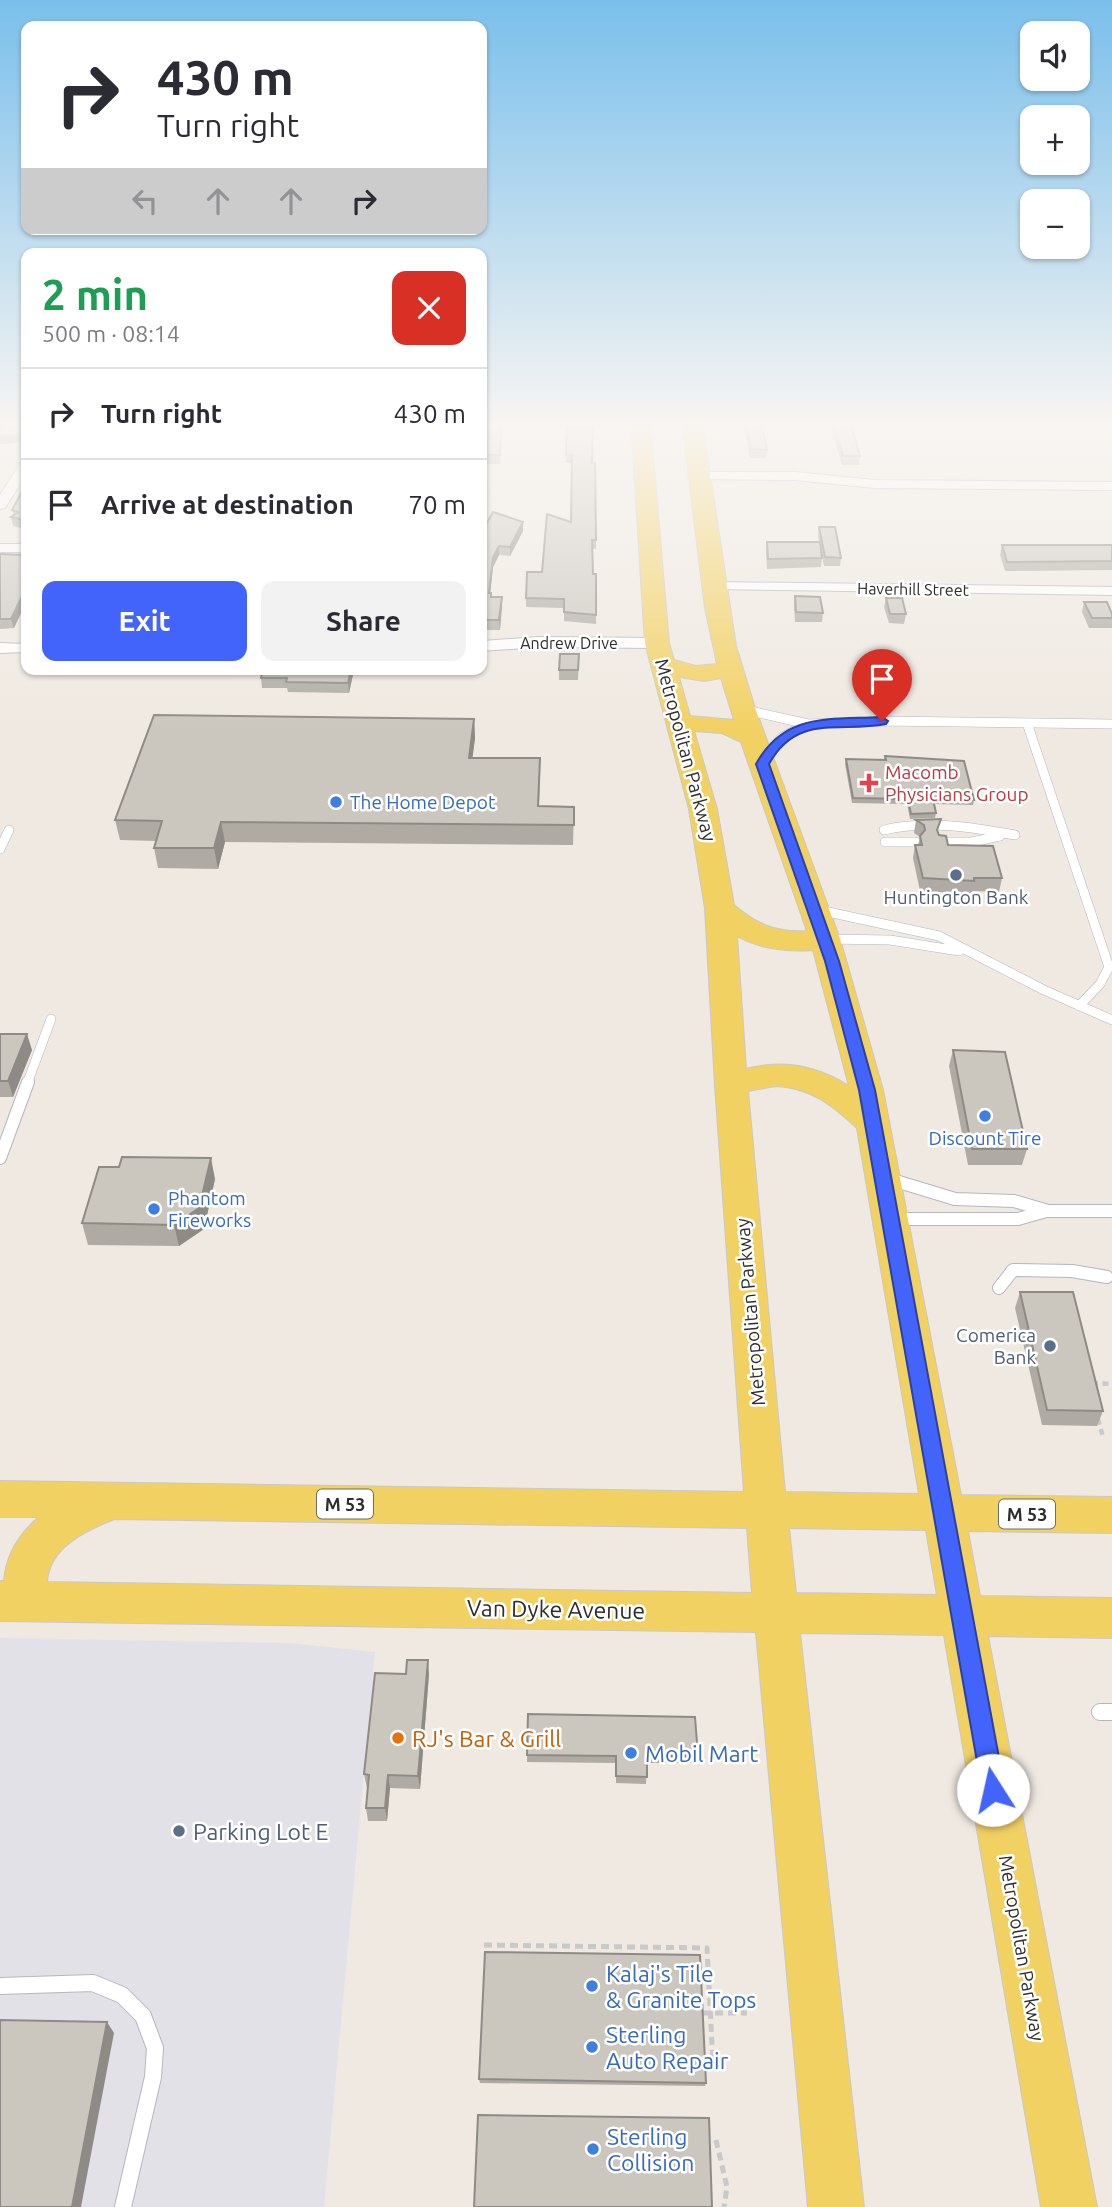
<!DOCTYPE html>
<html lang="en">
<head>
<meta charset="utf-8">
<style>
  body { margin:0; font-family:Ubuntu,sans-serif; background:#f2f2f3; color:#2b2b33; height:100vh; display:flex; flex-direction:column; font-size:26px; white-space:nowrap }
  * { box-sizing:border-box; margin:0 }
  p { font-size:23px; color:#7c7c81 }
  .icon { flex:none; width:38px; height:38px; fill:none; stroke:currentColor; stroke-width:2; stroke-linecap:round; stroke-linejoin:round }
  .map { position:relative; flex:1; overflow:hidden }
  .details { position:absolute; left:21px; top:248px; width:466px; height:427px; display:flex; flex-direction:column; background:#fff; border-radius:14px; box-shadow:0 2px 5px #0004 }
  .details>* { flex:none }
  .banner { position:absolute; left:21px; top:21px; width:466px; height:214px; border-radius:14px; box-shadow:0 2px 5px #0004; background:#fff; color:#2b2b33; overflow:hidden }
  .buttons { position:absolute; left:1020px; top:21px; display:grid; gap:14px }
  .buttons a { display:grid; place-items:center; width:70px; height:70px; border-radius:14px; background:#fff; box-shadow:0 2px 5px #0004; font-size:35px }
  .pin { position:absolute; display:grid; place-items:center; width:60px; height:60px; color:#fff; margin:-72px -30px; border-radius:50% 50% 50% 0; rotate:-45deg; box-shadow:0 0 7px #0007 }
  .pin .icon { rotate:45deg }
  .me { position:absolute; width:77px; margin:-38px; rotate:350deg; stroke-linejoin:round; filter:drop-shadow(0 0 5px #0008) }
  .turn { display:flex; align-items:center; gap:24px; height:147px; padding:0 21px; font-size:32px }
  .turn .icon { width:91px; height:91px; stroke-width:2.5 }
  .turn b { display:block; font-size:49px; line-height:60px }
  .lanes { display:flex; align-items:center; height:66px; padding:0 21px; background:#0003; justify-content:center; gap:35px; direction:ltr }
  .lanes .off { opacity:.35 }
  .round { display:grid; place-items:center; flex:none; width:74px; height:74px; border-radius:14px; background:#f2f2f3 }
  .summary { display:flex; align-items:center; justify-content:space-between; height:119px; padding:0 21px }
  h1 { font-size:42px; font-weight:700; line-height:52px; color:#1e9e55 }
  .primary-button { display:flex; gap:14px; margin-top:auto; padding:14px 21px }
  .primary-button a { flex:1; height:80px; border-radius:14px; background:#4264fb; color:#fff; font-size:28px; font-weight:700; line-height:80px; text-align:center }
  .primary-button a+a { background:#f2f2f3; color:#2b2b33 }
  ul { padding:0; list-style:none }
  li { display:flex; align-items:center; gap:21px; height:91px; padding:0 21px; border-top:2px solid #e1e1e2 }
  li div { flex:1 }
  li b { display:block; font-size:26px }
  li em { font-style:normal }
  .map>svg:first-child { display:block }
  .industrial { fill:#e3e1e8 }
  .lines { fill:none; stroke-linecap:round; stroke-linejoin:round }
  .service-far2-casing { stroke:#b4b7c1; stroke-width:10 }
  .service-far1-casing { stroke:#b4b7c1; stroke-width:14 }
  .service-casing { stroke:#b4b7c1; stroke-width:18 }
  .minor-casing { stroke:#b4b7c1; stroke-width:2 }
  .primary-casing { stroke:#c9c9c9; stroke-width:2 }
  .path-far1 { stroke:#c9c9c9; stroke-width:4.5; stroke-dasharray:6 4.5; stroke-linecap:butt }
  .path { stroke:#c9c9c9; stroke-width:5; stroke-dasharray:8 5; stroke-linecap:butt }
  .service-far2 { stroke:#fff; stroke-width:9 }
  .service-far1 { stroke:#fff; stroke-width:12 }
  .service { stroke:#fff; stroke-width:16 }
  .minor { fill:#fff; fill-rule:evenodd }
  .primary { fill:#f2d163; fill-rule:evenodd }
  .wall { fill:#afaba4 }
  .shaded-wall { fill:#8e8b86 }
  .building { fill:#cbc7bf; stroke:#8e8b86; stroke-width:2 }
  .route { fill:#4264fb; stroke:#2b41a3; stroke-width:2 }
  .health-dot { fill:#e0444e; stroke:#fff; stroke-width:2.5 }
  .shop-dot { fill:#3f7fe0; stroke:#fff; stroke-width:2.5 }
  .service-dot { fill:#5c6f8a; stroke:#fff; stroke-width:2.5 }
  .food-dot { fill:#e8710a; stroke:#fff; stroke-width:2.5 }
  .labels { text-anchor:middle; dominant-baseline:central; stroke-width:5; stroke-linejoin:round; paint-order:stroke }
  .far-street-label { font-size:16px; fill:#2e2e2e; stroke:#fff }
  .shield { fill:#fff; stroke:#6d6d6d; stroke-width:2 }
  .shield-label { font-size:18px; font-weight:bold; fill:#2e2e2e }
  .street-label { font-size:19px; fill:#2e2e2e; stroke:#fff }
  .health-label { font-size:19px; fill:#be3a42; stroke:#fff; text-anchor:start }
  .shop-label { font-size:19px; fill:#366cbe; stroke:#fff; text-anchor:start }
  .service-label { font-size:19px; fill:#4e5e75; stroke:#fff }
  .near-street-label { font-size:23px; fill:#2e2e2e; stroke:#fff }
  .near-food-label { font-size:23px; fill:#c56008; stroke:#fff; text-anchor:start }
  .near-shop-label { font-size:23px; fill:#366cbe; stroke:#fff; text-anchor:start }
  .near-service-label { font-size:23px; fill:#4e5e75; stroke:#fff; text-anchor:start }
</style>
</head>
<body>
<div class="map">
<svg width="1112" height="2207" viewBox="0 0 1112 2207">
  <rect width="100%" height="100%" fill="#efe9e1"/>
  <path class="industrial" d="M0,1638L288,1643L375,1652L324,2207H0Z"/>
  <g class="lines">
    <g class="service-far2-casing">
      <path id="service-far2" d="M746,710L808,724L882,721L1112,724
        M1027,723L1109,967L1100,984L1079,1006
        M763,762L781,738L805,725
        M884,830C927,820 972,827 1015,835
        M885,842H916
        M941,842H972L1000,836
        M0,849L9,830
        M819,910L939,936L1044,990L1112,1020
        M826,939L890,940L959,951
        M27,1084L51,1019"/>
    </g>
    <g class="service-far1-casing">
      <path id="service-far1" d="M0,1158L28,1082
        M889,1179L955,1199L1014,1201L1048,1211H1112
        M895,1219H1018L1046,1211
        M999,1288L1013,1270L1072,1271L1107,1277"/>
    </g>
    <g class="service-casing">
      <path id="service" d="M1100,1712H1112
        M0,1986L93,1983L122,1995L143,2016L155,2048L153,2077L123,2207"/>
    </g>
    <g class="minor-casing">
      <path id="minor" d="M26,461V475L5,508L0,509V495L21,462Z
        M699,472H795L875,480L1112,482V490L875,488L795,480L694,479V473Z
        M0,544H26V552H0Z
        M714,582L1112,587V595L709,589V583Z
        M539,637L657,638L665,643L657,648L539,647L481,651V641Z
        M0,643L26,644V652L0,653Z"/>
    </g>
    <g class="primary-casing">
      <path id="primary" d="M631,422H650L669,643L674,660L696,666L717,664L705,608L682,422H702L736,646L755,708L840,939L883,1090L961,1495L1112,1497V1533L968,1531L980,1596L1112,1598V1638L988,1636L1097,2207H1041L944,1635L800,1633L864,2207H808L756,1632L0,1621V1581H4C6,1556 19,1534 39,1517H0V1481L744,1492L715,1085L705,908L689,809L645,643ZM679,677L704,681L721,678L734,720L690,716ZM694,731L722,733L741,742L807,931C777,933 757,925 734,905L717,809ZM737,936C760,949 786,952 813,950L849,1086C817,1066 783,1059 746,1069ZM775,1086C810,1087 832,1105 857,1128L919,1494L785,1492L748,1091ZM114,1519L747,1528L752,1593L47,1582C49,1547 85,1531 114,1519ZM789,1528L926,1530L937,1595L796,1593Z"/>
    </g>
    <path class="path-far1" d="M1092,1383L1112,1384
      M1098,1419L1103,1437"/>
    <path class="path" d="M484,1945L707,1948L713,2064
      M702,2013H747
      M716,2140L727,2187L724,2207"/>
    <use href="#service-far2" class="service-far2"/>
    <use href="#service-far1" class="service-far1"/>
    <use href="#service" class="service"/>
    <use href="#minor" class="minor"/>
    <use href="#primary" class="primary"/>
  </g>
  <path class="wall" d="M481,422H502L500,464H482Z
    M567,422L592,463L596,540V549H593V574H596V624L564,621V608L526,607V598L571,522L572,463H566Z
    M743,422H761L767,450L766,458H750Z
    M829,422H850L860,456L859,465H842Z
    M26,484V529L13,526L11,517L14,515L12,510Z
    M523,522V531L510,556L499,555L493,567L490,593L491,597H502L500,630H481V534Z
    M819,527L841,558L840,566H824L821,551L822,558L821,567L767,569L766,552L767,542H819L818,535Z
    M1002,545H1112V570L1005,571L1000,555Z
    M0,554L26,555V602L14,628L0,629Z
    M795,596L823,613L822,622H795L794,606Z
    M886,598L906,614L904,624L889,623L884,607Z
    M1084,602L1112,614V628H1089L1082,612Z
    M579,654L578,680H559V670Z
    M354,670L349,693L288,692L287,688H262L261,678Z
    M474,719L475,738L472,758L540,778L539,806L574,807L573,845L225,842L218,869L158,868L154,848L156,841L120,840L115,820Z
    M885,756L974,800L973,805L934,804L936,813L935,818L910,819L907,804L852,803L845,764L846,759L884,760Z
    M916,820L938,833L948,845L1002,878L999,892L972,891V894L920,891L913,858L915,845H918L920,837L914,833Z
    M0,1034L32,1050L13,1097H0Z
    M953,1050L1027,1149L1022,1165H968L949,1066Z
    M215,1179L204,1229L179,1246L88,1245L82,1223Z
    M1020,1292L1103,1411L1097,1426L1042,1425L1015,1308Z
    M429,1674L420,1789L390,1788L387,1821H368L366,1808L368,1788H367L364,1774Z
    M528,1714L698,1756L697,1763H647L646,1784L616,1783V1763L527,1762Z
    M479,2079L706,2083L705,2086L480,2083Z"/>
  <path class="shaded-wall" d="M26,433V442L0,444V435Z
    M523,522V531L510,556V547Z
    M499,546V555L493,567L489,603V593L493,557Z
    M26,588V602L14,628L11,619Z
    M502,597V607L500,630L499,620Z
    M351,670H354L349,693L348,683Z
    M474,719L475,738L470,778L469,758Z
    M221,822L225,842L218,869L214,848Z
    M27,1034L32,1050L13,1097L8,1081Z
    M211,1158L215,1179L204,1229L179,1246L174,1225Z
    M428,1660L429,1674L420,1789L418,1776Z
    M388,1775L390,1788L387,1821L385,1808Z
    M107,2022L114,2033L81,2207H72Z"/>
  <path class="building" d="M0,422H26V433L0,435Z
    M481,422H501L500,455H482Z
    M567,422H593L592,463H595L596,540H592L593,574H596V615L564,612V599L526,598L527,572H542L547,514L571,522L572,455H566Z
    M745,422H761L767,450L751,449Z
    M833,422H850L860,456H843Z
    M26,484V520L11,517L18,512L12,510Z
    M493,512L523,522L510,547L499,546L493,557L489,593H491V597H502L499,620H481V534Z
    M819,527H835L841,558L825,557Z
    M767,542H820L822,558L768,559Z
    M1002,545H1112V561L1007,562Z
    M0,554L26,555V588L11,619H0Z
    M795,596L820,597L823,613L796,612Z
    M886,598H902L906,614H890Z
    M1084,602H1107L1112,614V618H1092Z
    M560,654H579L578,670H559Z
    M263,670H351L348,683L286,682L287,678H261Z
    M154,715L474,719L469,758H540L538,806L574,807V825L221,822L214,848H154L162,821L115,820Z
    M885,756L964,761L974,800L933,799L936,813L911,814L908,799L853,798L846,759L886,760Z
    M941,819L937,830L939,835L946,836L948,845L993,846L1002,878H974V881L923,878L915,845H922L920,836L925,830L924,825L916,820Z
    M0,1034H27L8,1081H0Z
    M953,1050L1005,1052L1027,1149H972Z
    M122,1157L211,1158L199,1208L174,1225L82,1223L99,1167H119Z
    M1020,1292H1073L1103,1411L1047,1410Z
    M407,1660H428L418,1776L388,1775L385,1808H366L369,1775L364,1774L375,1673L406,1674Z
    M528,1714L695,1717L698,1756H647V1777L616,1776V1756L527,1755Z
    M485,1952L700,1955L706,2083L479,2079Z
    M0,2020L107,2022L72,2207H0Z
    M478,2115L709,2118L712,2207H474Z"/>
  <linearGradient id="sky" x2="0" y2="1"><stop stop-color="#7abfeb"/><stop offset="0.58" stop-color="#f8f5f2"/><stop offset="1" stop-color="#f8f5f2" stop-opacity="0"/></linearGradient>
  <rect width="1112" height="731" fill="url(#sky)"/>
  <path class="route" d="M882,717L888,721L886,724C840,733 797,713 769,764L839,961L875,1090L1005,1790L1001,1798L993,1801L985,1798L982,1790L859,1090L825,961L756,764C785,712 830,720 882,717Z"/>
  <path class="health-dot" d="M865.5 772.5h7v7h7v7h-7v7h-7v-7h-7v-7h7z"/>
  <g class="shop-dot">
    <circle cx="336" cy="802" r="7"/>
    <circle cx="985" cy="1116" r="7"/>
    <circle cx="154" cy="1209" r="7"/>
    <circle cx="631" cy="1753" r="7"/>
    <circle cx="592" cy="1986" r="7"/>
    <circle cx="592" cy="2047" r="7"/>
    <circle cx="593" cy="2149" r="7"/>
  </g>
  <g class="service-dot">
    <circle cx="956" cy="875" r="7"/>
    <circle cx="1050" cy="1346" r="7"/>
    <circle cx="179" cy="1831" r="7"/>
  </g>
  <circle class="food-dot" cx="398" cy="1738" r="7"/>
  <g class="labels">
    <g class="far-street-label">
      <text transform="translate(913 589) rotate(1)">Haverhill Street</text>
      <text x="569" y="643">Andrew Drive</text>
    </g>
    <g class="shield">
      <rect x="317" y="1489.5" width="56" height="29" rx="5"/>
      <rect x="999" y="1499.5" width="56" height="29" rx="5"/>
    </g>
    <g class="shield-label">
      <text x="345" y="1504">M 53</text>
      <text x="1027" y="1514">M 53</text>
    </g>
    <g class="street-label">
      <text transform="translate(686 750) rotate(75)">Metropolitan Parkway</text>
      <text transform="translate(750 1312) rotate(-95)">Metropolitan Parkway</text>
      <text transform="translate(1022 1948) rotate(80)">Metropolitan Parkway</text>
    </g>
    <g class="health-label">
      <text x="885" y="772">Macomb<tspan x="885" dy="22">Physicians Group</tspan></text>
    </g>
    <g class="shop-label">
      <text x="350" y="802">The Home Depot</text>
      <text x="985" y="1138" text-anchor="middle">Discount Tire</text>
      <text x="168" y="1198">Phantom<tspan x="168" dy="22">Fireworks</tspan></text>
    </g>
    <g class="service-label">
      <text x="956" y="897">Huntington Bank</text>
      <text x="1036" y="1335" text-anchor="end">Comerica<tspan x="1036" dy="22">Bank</tspan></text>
    </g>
    <g class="near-street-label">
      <text transform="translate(556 1609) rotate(1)">Van Dyke Avenue</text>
    </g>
    <g class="near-food-label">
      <text x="412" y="1738">RJ's Bar &amp; Grill</text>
    </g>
    <g class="near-shop-label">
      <text x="645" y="1753">Mobil Mart</text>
      <text x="606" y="1973">Kalaj's Tile<tspan x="606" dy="26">&amp; Granite Tops</tspan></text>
      <text x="606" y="2034">Sterling<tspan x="606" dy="26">Auto Repair</tspan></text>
      <text x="607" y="2136">Sterling<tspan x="607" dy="26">Collision</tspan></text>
    </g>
    <g class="near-service-label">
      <text x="193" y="1831">Parking Lot E</text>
    </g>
  </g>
</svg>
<div class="buttons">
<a><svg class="icon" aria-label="sound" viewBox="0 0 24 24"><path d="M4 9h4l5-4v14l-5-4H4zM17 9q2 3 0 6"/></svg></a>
<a>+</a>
<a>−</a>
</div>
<div class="pin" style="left:882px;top:721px;background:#d93025"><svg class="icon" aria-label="arrive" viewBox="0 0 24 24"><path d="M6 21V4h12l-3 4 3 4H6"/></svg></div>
<svg class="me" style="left:993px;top:1790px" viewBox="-20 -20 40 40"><circle r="19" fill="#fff"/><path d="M0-13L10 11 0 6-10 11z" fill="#4264fb"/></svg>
<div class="banner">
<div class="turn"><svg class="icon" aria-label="right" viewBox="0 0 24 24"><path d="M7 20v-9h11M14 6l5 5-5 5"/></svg><div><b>430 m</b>Turn right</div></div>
<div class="lanes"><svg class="icon off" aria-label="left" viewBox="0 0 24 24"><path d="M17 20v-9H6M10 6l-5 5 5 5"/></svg><svg class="icon off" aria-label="ahead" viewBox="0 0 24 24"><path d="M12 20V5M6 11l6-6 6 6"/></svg><svg class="icon off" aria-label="ahead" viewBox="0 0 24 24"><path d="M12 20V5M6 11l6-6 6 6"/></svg><svg class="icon" aria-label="right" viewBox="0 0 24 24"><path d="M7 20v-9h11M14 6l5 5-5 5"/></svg></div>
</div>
<section class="details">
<div class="summary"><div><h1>2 min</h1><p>500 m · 08:14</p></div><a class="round" style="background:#d93025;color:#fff"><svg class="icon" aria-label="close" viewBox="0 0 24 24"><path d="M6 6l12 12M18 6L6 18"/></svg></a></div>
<ul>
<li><svg class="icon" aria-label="right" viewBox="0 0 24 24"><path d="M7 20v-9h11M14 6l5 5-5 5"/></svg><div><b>Turn right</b></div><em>430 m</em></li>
<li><svg class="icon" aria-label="arrive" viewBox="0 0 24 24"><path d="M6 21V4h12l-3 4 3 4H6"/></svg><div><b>Arrive at destination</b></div><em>70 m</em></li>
</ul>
<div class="primary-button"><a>Exit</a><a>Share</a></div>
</section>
</div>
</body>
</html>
